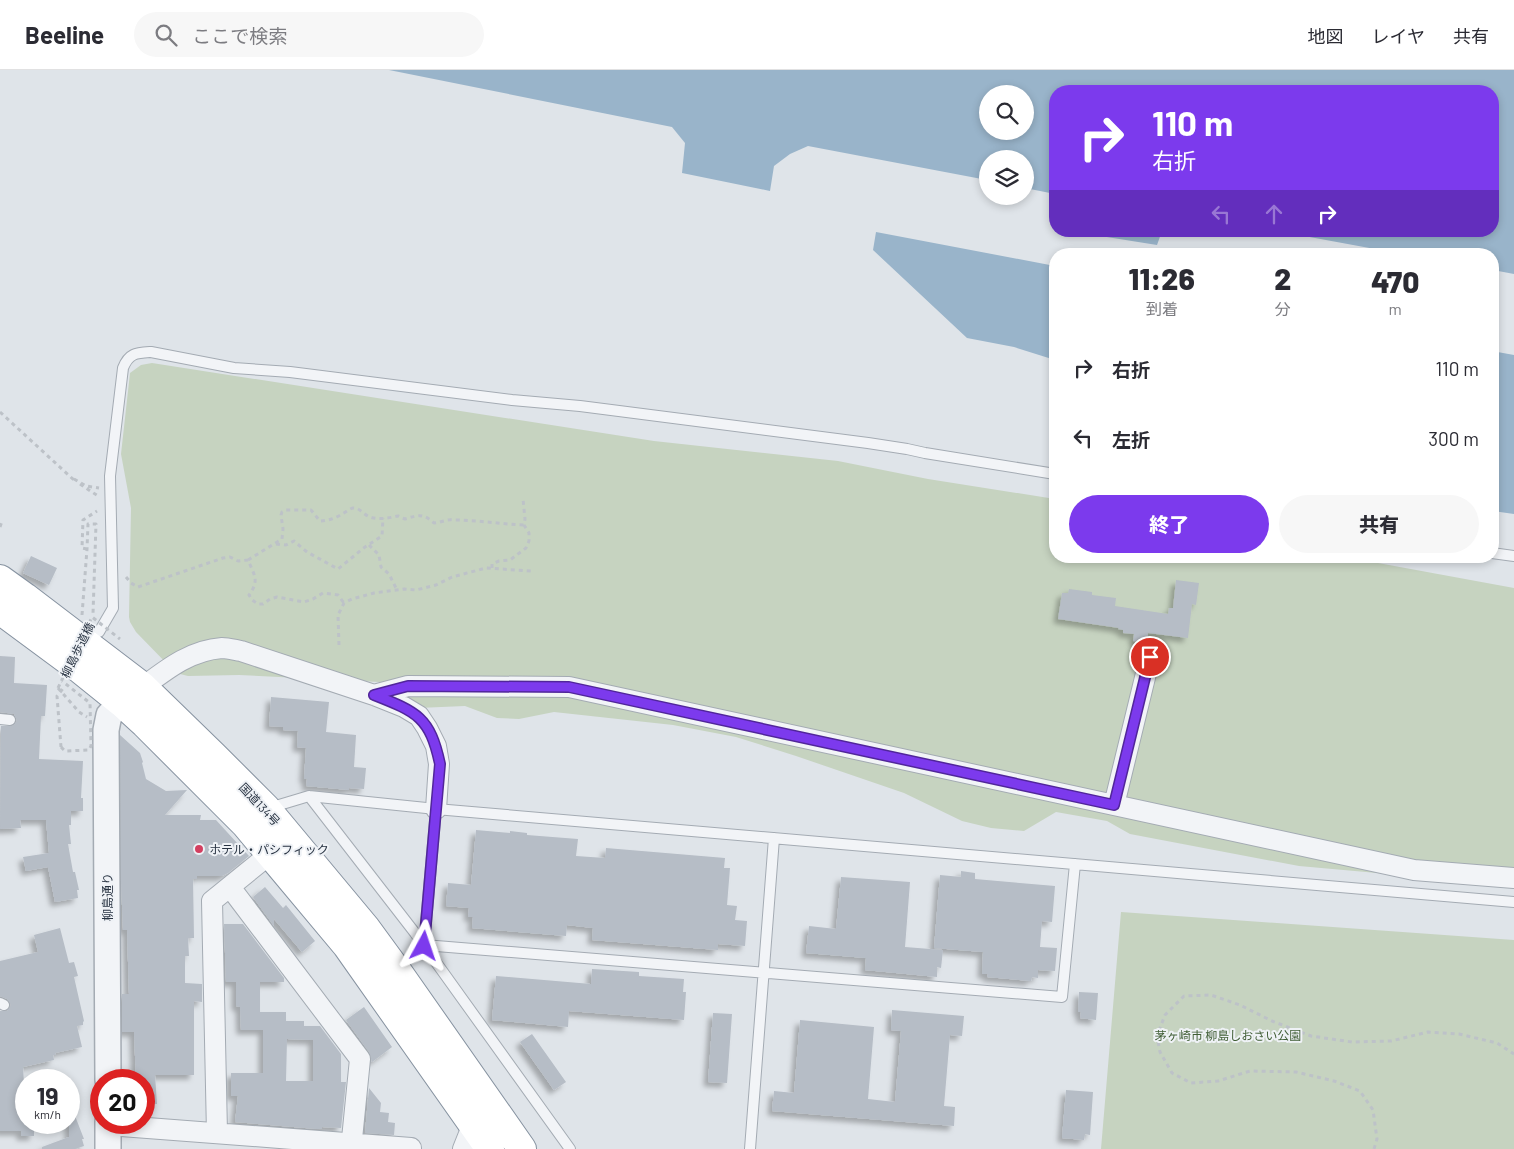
<!DOCTYPE html>
<html lang="ja">
<head>
<meta charset="utf-8">
<style>
  body { margin:0; font-family:Barlow,"Noto Sans JP",sans-serif; background:#f7f7f7; color:#2b2b33; height:100vh; display:flex; flex-direction:column; font-size:19px; white-space:nowrap }
  * { box-sizing:border-box; margin:0 }
  p { font-size:16px; color:#7c7c81 }
  .icon { flex:none; width:28px; height:28px; fill:none; stroke:currentColor; stroke-width:2; stroke-linecap:round; stroke-linejoin:round }
  .map { position:relative; flex:1; overflow:hidden }
  .sheet { position:absolute; left:1049px; top:178px; width:450px; height:315px; display:flex; flex-direction:column; background:#fff; border-radius:20px; box-shadow:0 2px 8px #0003 }
  .sheet>* { flex:none }
  .banner { position:absolute; left:1049px; top:15px; width:450px; height:152px; border-radius:20px; box-shadow:0 2px 8px #0003; background:#7c3aed; color:#fff; overflow:hidden }
  .fabs { position:absolute; left:979px; top:15px; display:grid; gap:10px }
  .fabs a { display:grid; place-items:center; width:55px; height:55px; border-radius:50%; background:#fff; box-shadow:0 2px 8px #0003; font-size:25px }
  .speed { position:absolute; left:15px; top:999px; display:flex; gap:10px; font-size:25px; font-weight:700; text-align:center }
  .speed>* { display:grid; place-content:center; width:65px; height:65px; border-radius:50%; background:#fff; box-shadow:0 2px 8px #0003; line-height:1 }
  .speed small { font-size:12px; font-weight:400 }
  .speed .limit { border:8px solid #d22; background:#fff; color:#111 }
  .pin { position:absolute; display:grid; place-items:center; width:42px; height:42px; color:#fff; margin:-21px; border:2px solid #fff; border-radius:50%; box-shadow:0 1px 5px #0007 }
  .me { position:absolute; width:55px; margin:-28px; rotate:5deg; stroke-linejoin:round; filter:drop-shadow(0 0 4px #0008) }
  .turn { display:flex; align-items:center; gap:18px; height:105px; padding:0 20px; font-size:22px }
  .turn .icon { width:65px; height:65px; stroke-width:2.5 }
  .turn b { display:block; font-size:35px; line-height:42px }
  .lanes { display:flex; align-items:center; height:48px; padding:0 20px; background:#0003; justify-content:center; gap:25px; direction:ltr }
  .lanes .off { opacity:.35 }
  .eta { display:flex; justify-content:space-evenly; align-items:center; height:85px; text-align:center }
  .eta b { font-size:30px; font-weight:800; line-height:35px }
  .action { display:flex; gap:10px; margin-top:auto; padding:10px 20px }
  .action a { flex:1; height:58px; border-radius:30px; background:#7c3aed; color:#fff; font-size:20px; font-weight:800; line-height:58px; text-align:center }
  .action a+a { background:#f7f7f7; color:#2b2b33 }
  ul { padding:0; list-style:none }
  li { display:flex; align-items:center; gap:15px; height:70px; padding:0 20px }
  li div { flex:1 }
  li b { display:block; font-size:19px }
  li em { font-style:normal }
  header { display:flex; align-items:center; gap:30px; box-sizing:border-box; height:70px; padding:0 25px; background:#fff; border-bottom:1px solid #e1e1e2 }
  header strong { font-size:24px }
  nav { display:flex; gap:28px; margin-inline-start:auto; font-size:18px }
  .search { width:350px; height:45px; background:#f7f7f7; display:flex; align-items:center; gap:12px; box-sizing:border-box; padding:0 18px; border-radius:28px; color:#7c7c81; font-size:19px }
  .map>svg:first-child { display:block }
  .green { fill:#c6d3c0 }
  .water { fill:#99b4ca; fill-rule:evenodd }
  .building { fill:#b6bdc6; fill-rule:evenodd; filter:url(#shadow) }
  .lines { fill:none; stroke-linecap:round; stroke-linejoin:round }
  .service-casing { stroke:#a4abb3; stroke-width:12 }
  .minor-casing { stroke:#a4abb3; stroke-width:22 }
  .tertiary-casing { stroke:#a4abb3; stroke-width:28 }
  .trunk-casing { stroke:#8692a0; stroke-width:30 }
  .path { stroke:#bdc2c8; stroke-width:3; stroke-dasharray:4 4; stroke-linecap:butt }
  .service { stroke:#f2f4f7; stroke-width:10 }
  .minor { stroke:#f2f4f7; stroke-width:20 }
  .tertiary { stroke:#f2f4f7; stroke-width:25 }
  .trunk { stroke:#fff; stroke-width:28 }
  .path-bridge { stroke:#bdc2c8; stroke-width:3; stroke-dasharray:4 4; stroke-linecap:butt }
  .route-casing { stroke:#51269a; stroke-width:12 }
  .route { stroke:#7c3aed; stroke-width:9 }
  .poi-dot { fill:#d33f60; stroke:#eff2f6; stroke-width:2 }
  .labels { text-anchor:middle; dominant-baseline:central; stroke-width:4; stroke-linejoin:round; paint-order:stroke }
  .street-label { font-size:12px; fill:#273241; stroke:#eff2f6 }
  .poi-label { font-size:12px; fill:#273241; stroke:#eff2f6; text-anchor:start }
  .park-label { font-size:12px; fill:#3f5d34; stroke:#eff2f6 }
</style>
</head>
<body>
<header>
<strong>Beeline</strong>
<div class="search"><svg class="icon" aria-label="search" viewBox="0 0 24 24"><circle cx="10" cy="10" r="6"/><path d="M15 15l6 6"/></svg>ここで検索</div>
<nav><a>地図</a><a>レイヤ</a><a>共有</a></nav>
</header>
<div class="map">
<svg width="1514" height="1079" viewBox="0 0 1514 1079">
  <defs>
    <filter id="shadow"><feDropShadow dx="-4.5" dy="4.5" stdDeviation="2.5" flood-color="#0004"/></filter>
  </defs>
  <rect width="100%" height="100%" fill="#dfe4e9"/>
  <path class="green" d="M152,293L654,371L838,391L928,409L1055,429V486H1340L1514,518V812L1399,805L1299,796L1130,764L1107,751L1056,742L1024,761L991,758L962,751L904,723L796,686L736,667L673,655L554,642L519,649L497,648L465,636L418,638L379,612L239,605L188,606L180,604L171,598L136,562L130,552L129,547L131,438L121,384L130,303L141,295Z
    M1121,842L1514,870V1079H1101Z"/>
  <path class="water" d="M389,0H1514V204L1493,200L1492,184H1402L1277,161H1492V21H1055V124L1025,118V89H988L987,110L808,76L790,84L774,96L770,121L682,103L685,73L672,57ZM988,24H1025V61H988Z
    M1069,161H1162L1157,175Z
    M876,162L1055,196V290L1014,277L967,268L873,180Z
    M1492,281L1514,285V444L1493,441Z"/>
  <path class="building" d="M31,486L57,498L49,515L23,503Z
    M1176,510L1199,513L1196,535L1192,534L1188,568L1148,563L1147,573L1133,571L1134,564L1123,563V560L1118,559L1119,558L1058,549L1062,523H1068L1069,519L1092,522V525L1116,528L1115,536L1168,544L1169,538H1173Z
    M0,586L15,587L14,613L47,615L45,646H41L39,689L83,691L81,728H83V741H71V755H69L71,774H68L73,802H75L79,820H77L78,828L55,832L48,797L26,801L23,787L49,783L46,750H20L21,758L0,759L1,656H12L15,654L17,650L14,644L0,642Z
    M271,627L329,632L326,662L356,665L354,697L366,698L364,719L349,718V720L306,716L307,709H304L306,678L297,677L298,661L283,660V657L269,656Z
    M120,665L140,683L143,692L142,693L146,709L166,721L187,720L165,745H201L200,750H216L249,786L228,803L222,806H197V809H193L194,868H188L189,886H185V913L202,914V932L194,931V1005H155L157,1034L144,1035V1010H136L134,962H122V924H129L127,860H123L121,811Z
    M476,760L510,763V761L527,763V765L578,769L576,786L605,788L606,778L725,788L724,798H730L727,835L737,836L735,850L747,851L745,876L718,874V880L592,870L593,858L567,855L566,866L472,858L473,847H468L469,838L446,836L448,813L471,815Z
    M961,801L975,803V809L1055,816L1052,852L1042,851L1040,877L1057,878L1055,901L1038,900V908L1032,907L1031,911L987,907L988,904H982L983,882L934,878L940,805L961,807Z
    M841,807L910,812L905,877L943,880L941,898L937,897V907L865,900L866,888L806,883L809,856L836,859Z
    M265,817L283,838L286,835L315,871L302,882L274,849V856L253,827Z
    M224,854H243L284,908V912H260V942H286V951H304V956H320L341,984V1012H346L341,1058L322,1057V1059H317L235,1052L238,1026H231V1003H263V960H241L240,937L236,936V912H226ZM287,969L313,970V1011H286Z
    M60,858L69,893L74,892L78,906L74,907L84,951L83,952V955L77,956L82,977L55,983L56,985H53L54,990L23,997L26,1052H34V1066H21V1061H0V941H7L11,935L7,929L0,926V891L38,882L34,865Z
    M592,899L639,902V906L684,909L683,922H686L684,950L569,941L568,957L492,950L496,906L591,914Z
    M1079,922L1098,923L1096,950L1080,948L1081,942H1078Z
    M364,937L392,977L372,992L369,982L346,950Z
    M892,940L964,946L962,966L950,965L944,1036L955,1037L954,1056L772,1041L774,1021L794,1023L800,950L874,957L868,1029L895,1032L901,961L891,960Z
    M713,943L732,944L727,1013L708,1012Z
    M532,964L566,1012L554,1020L520,972Z
    M369,1018L381,1033L380,1042L389,1043L388,1052L395,1053L394,1065L365,1063Z
    M1066,1020L1093,1022L1090,1065L1085,1064L1084,1070L1062,1068Z
    M69,1033H70L84,1069H82L84,1076L75,1079H42V1077L69,1067Z"/>
  <g class="lines">
    <g class="service-casing">
      <path id="service" d="M1492,483L1514,486
        M99,562L113,538L110,406L123,298C129,283 136,283 151,282L234,298L290,302L512,330L580,336L868,373L907,379L925,383L1055,404
        M0,649L10,650
        M309,726L415,863L570,1079
        M269,738L309,726L436,739L1514,832
        M436,739L424,875L1062,927L1075,794
        M0,933L4,935
        M750,1079L774,768"/>
    </g>
    <g class="minor-casing">
      <path id="minor" d="M143,617C167,599 191,580 222,578C228,578 235,580 241,581L374,625L404,637L419,646L427,658L436,676L439,694L436,739
        M374,625L408,616L569,617L1414,800L1514,808
        M1114,735L1150,587
        M230,817L360,989L351,1079
        M108,1055L411,1078
        M217,1063L212,831L270,784
        M463,1079L473,1054"/>
    </g>
    <g class="tertiary-casing">
      <path id="tertiary" d="M108,1010L106,660L109,645L137,621
        M108,1052V1079"/>
    </g>
    <g class="trunk-casing">
      <path id="trunk" d="M0,509L25,527L143,617L214,686L266,738L366,858L396,899L522,1079
        M0,540L81,600L122,633L145,654L245,754L347,876L490,1079"/>
    </g>
    <path class="path" d="M0,342L75,411
      M74,409L86,416L99,418
      M80,414L98,426
      M0,457L2,451
      M276,474L286,475L294,471L307,482L338,499L365,477L382,466L383,448
      M369,475L379,485L381,497L389,504L397,520
      M87,479L82,478L83,450L97,441
      M248,490L282,469L283,459L281,445L282,442L286,440H311L320,451C327,451 336,448 342,444C346,442 349,439 353,438C359,437 364,445 370,447C379,450 389,448 398,446L405,449C418,445 423,443 434,453C440,453 446,449 453,450C477,450 500,454 524,455
      M492,498V494L499,491L510,490L526,478L529,471V463L524,455L525,449L523,429
      M126,507L131,513L138,517L223,488L230,487L238,491L248,490C254,505 260,510 249,525L252,530L258,534H263L270,529L277,527L304,532L313,529L323,523L338,525L344,533
      M82,545L87,479L88,454H96L93,544
      M339,575L338,545L344,533L352,529L374,523L404,519L416,520L436,515L452,507L486,498L531,501
      M58,618L79,642L87,647
      M61,677L57,626L65,616
      M1374,1079L1377,1069L1373,1040L1360,1021L1334,1011L1296,1002L1250,1001L1218,1011L1191,1013L1172,1003L1160,982L1157,966L1165,945L1184,926L1211,925L1240,935L1272,951L1311,966L1352,972L1391,971L1428,962L1459,964L1497,973L1514,984"/>
    <use href="#service" class="service"/>
    <use href="#minor" class="minor"/>
    <use href="#tertiary" class="tertiary"/>
    <use href="#trunk" class="trunk"/>
    <path class="path-bridge" d="M58,618L92,547L120,569
      M61,677L65,681L89,680L91,676L90,633L62,611"/>
  </g>
  <g class="lines">
    <g class="route-casing">
      <path id="route" d="M424,876L440,694C430,647 417,642 374,625L408,616L569,617L1114,735L1150,587"/>
    </g>
    <use href="#route" class="route"/>
  </g>
  <circle class="poi-dot" cx="199" cy="779" r="5"/>
  <g class="labels">
    <g class="street-label">
      <text transform="translate(77 580) rotate(-64)">柳島歩道橋</text>
      <text transform="translate(260 734) rotate(47)">国道134号</text>
      <text transform="translate(107 827) rotate(-90)">柳島通り</text>
    </g>
    <g class="poi-label">
      <text x="209" y="779">ホテル・パシフィック</text>
    </g>
    <g class="park-label">
      <text x="1228" y="965">茅ヶ崎市 柳島しおさい公園</text>
    </g>
  </g>
</svg>
<div class="fabs">
<a><svg class="icon" aria-label="search" viewBox="0 0 24 24"><circle cx="10" cy="10" r="6"/><path d="M15 15l6 6"/></svg></a>
<a><svg class="icon" aria-label="layers" viewBox="0 0 24 24"><path d="M12 4l9 5-9 5-9-5zM3 14l9 5 9-5"/></svg></a>
</div>
<div class="speed"><div>19<small>km/h</small></div><div class="limit">20</div></div>
<div class="pin" style="left:1150px;top:587px;background:#d93025"><svg class="icon" aria-label="arrive" viewBox="0 0 24 24"><path d="M6 21V4h12l-3 4 3 4H6"/></svg></div>
<svg class="me" style="left:424px;top:876px" viewBox="-20 -20 40 40"><path d="M0-17L14 15 0 8-14 15z" fill="#7c3aed" stroke="#fff" stroke-width="4"/></svg>
<div class="banner">
<div class="turn"><svg class="icon" aria-label="right" viewBox="0 0 24 24"><path d="M7 20v-9h11M14 6l5 5-5 5"/></svg><div><b>110 m</b>右折</div></div>
<div class="lanes"><svg class="icon off" aria-label="left" viewBox="0 0 24 24"><path d="M17 20v-9H6M10 6l-5 5 5 5"/></svg><svg class="icon off" aria-label="ahead" viewBox="0 0 24 24"><path d="M12 20V5M6 11l6-6 6 6"/></svg><svg class="icon" aria-label="right" viewBox="0 0 24 24"><path d="M7 20v-9h11M14 6l5 5-5 5"/></svg></div>
</div>
<section class="sheet">
<div class="eta">
<div><b>11:26</b><p>到着</p></div>
<div><b>2</b><p>分</p></div>
<div><b>470</b><p>m</p></div>
</div>
<ul>
<li><svg class="icon" aria-label="right" viewBox="0 0 24 24"><path d="M7 20v-9h11M14 6l5 5-5 5"/></svg><div><b>右折</b></div><em>110 m</em></li>
<li><svg class="icon" aria-label="left" viewBox="0 0 24 24"><path d="M17 20v-9H6M10 6l-5 5 5 5"/></svg><div><b>左折</b></div><em>300 m</em></li>
</ul>
<div class="action"><a>終了</a><a>共有</a></div>
</section>
</div>
</body>
</html>
